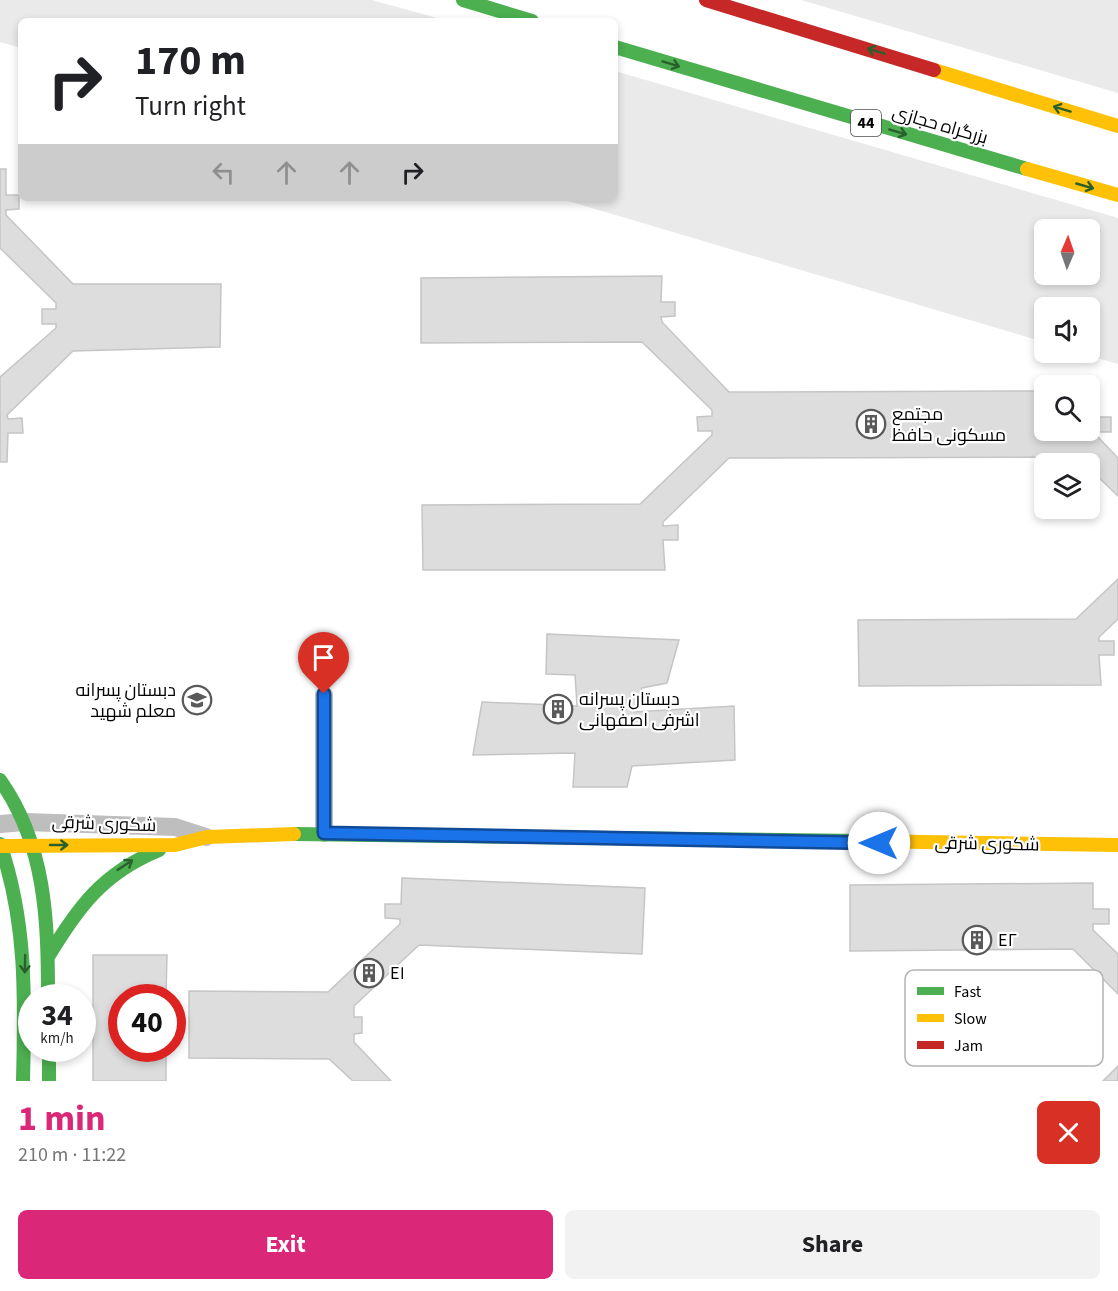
<!DOCTYPE html>
<html lang="en">
<head>
<meta charset="utf-8">
<style>
  body { margin:0; font-family:"Source Sans 3",Cairo,sans-serif; background:#f2f2f2; color:#202124; height:100vh; display:flex; flex-direction:column; font-size:22px; white-space:nowrap }
  * { box-sizing:border-box; margin:0 }
  p { font-size:20px; color:#757577 }
  .icon { flex:none; width:33px; height:33px; fill:none; stroke:currentColor; stroke-width:2; stroke-linecap:round; stroke-linejoin:round }
  .map { position:relative; height:1081px; overflow:hidden }
  .drawer { display:flex; flex-direction:column; background:#fff; flex:1 }
  .drawer>* { flex:none }
  .banner { position:absolute; left:18px; top:18px; width:600px; height:183px; border-radius:9px; box-shadow:0 3px 9px #0003; background:#fff; color:#202124; overflow:hidden }
  .needle { width:39px; rotate:2deg }
  .buttons { position:absolute; left:1034px; top:219px; display:grid; gap:12px }
  .buttons a { display:grid; place-items:center; width:66px; height:66px; border-radius:9px; background:#fff; box-shadow:0 3px 9px #0003; font-size:30px }
  .speed { position:absolute; left:18px; top:984px; display:flex; gap:12px; font-size:30px; font-weight:700; text-align:center }
  .speed>* { display:grid; place-content:center; width:78px; height:78px; border-radius:50%; background:#fff; box-shadow:0 3px 9px #0003; line-height:1 }
  .speed small { font-size:15px; font-weight:400 }
  .speed .limit { border:9px solid #d22; background:#fff; color:#111 }
  .pin { position:absolute; display:grid; place-items:center; width:51px; height:51px; color:#fff; margin:-62px -26px; border-radius:50% 50% 50% 0; rotate:-45deg; box-shadow:0 0 6px #0007 }
  .pin .icon { rotate:45deg }
  .me { position:absolute; width:66px; margin:-33px; rotate:270deg; stroke-linejoin:round; filter:drop-shadow(0 0 4px #0008) }
  .turn { display:flex; align-items:center; gap:21px; height:126px; padding:0 18px; font-size:27px }
  .turn .icon { width:78px; height:78px; stroke-width:2.5 }
  .turn b { display:block; font-size:42px; line-height:51px }
  .lanes { display:flex; align-items:center; height:57px; padding:0 18px; background:#0003; justify-content:center; gap:30px; direction:ltr }
  .lanes .off { opacity:.35 }
  .round { display:grid; place-items:center; flex:none; width:63px; height:63px; border-radius:9px; background:#f2f2f2 }
  .summary { display:flex; align-items:center; justify-content:space-between; height:102px; padding:0 18px }
  h1 { font-size:36px; font-weight:700; line-height:45px; color:#db2777 }
  .cta { display:flex; gap:12px; margin-top:auto; padding:12px 18px }
  .cta a { flex:1; height:69px; border-radius:9px; background:#db2777; color:#fff; font-size:24px; font-weight:700; line-height:69px; text-align:center }
  .cta a+a { background:#f2f2f2; color:#202124 }
  .map>svg:first-child { display:block }
  .green { fill:#eaeaea; fill-rule:evenodd }
  .building { fill:#ddd; stroke:#c5c5c5; stroke-width:1.5 }
  .lines { fill:none; stroke-linecap:round; stroke-linejoin:round }
  .street { stroke:#bebebe; stroke-width:18 }
  .fast { stroke:#4caf50; stroke-width:14 }
  .slow { stroke:#ffc107; stroke-width:14 }
  .jam { stroke:#c62828; stroke-width:14 }
  .oneway { stroke:#2a602c }
  .route-casing { stroke:#114b97; stroke-width:15 }
  .route { stroke:#1a73e8; stroke-width:10 }
  .labels { text-anchor:middle; dominant-baseline:central; stroke-width:4.5; stroke-linejoin:round; paint-order:stroke }
  .shield { fill:#fff; stroke:#4c4c4c; stroke-width:1.5 }
  .shield-label { font-size:16px; font-weight:bold; fill:#000 }
  .street-label { font-size:18px; fill:#000; stroke:#fff }
  .poi-label { font-size:18px; fill:#000; stroke:#fff; text-anchor:start }
  .key { fill:#fff; stroke:#b2b2b2; stroke-width:1.5 }
  .key-label { font-size:16px; fill:#000 }
</style>
</head>
<body>
<div class="map">
<svg width="1118" height="1081" viewBox="0 0 1118 1081">
  <rect width="100%" height="100%" fill="#fff"/>
  <path class="green" d="M0,0H372L448,21H21V48L0,42Z
    M801,0H1118V93Z
    M615,71L1118,218V364L1079,353L1089,352V308H1044V342L558,198H615ZM1044,230H1089V274H1044Z"/>
  <path class="building" d="M0,169H6V195H19V209L6,210V215L73,284H221L220,347L73,351L7,415L8,419L22,418L23,433H8L7,462H0V377L56,328V324H42V309H56V303L0,248Z
    M662,276L661,302H675V316L661,317L662,322L729,392L1044,391V430H1089V391H1098L1097,417H1111V432H1098V437L1118,458V496L1089,468V464H1085L1078,457L729,458L663,522V526L678,525V540H663L665,570H423L422,505L640,504L712,435V431H698L697,417L712,416V410L642,342L421,343V278Z
    M1118,579V619L1099,637V641H1114V655H1099L1101,685L859,686L858,620L1076,619Z
    M547,634L679,640L667,683L642,688L634,712L734,706L735,760L632,766L627,787H573L575,753L473,755L482,702L577,706L575,675L546,674Z
    M402,878L645,888L642,954L419,945L354,1006V1017H362V1033L354,1034V1042L391,1081H353L329,1059L189,1058V991L328,992L400,924V919L385,918V904H401Z
    M1093,883V909H1109V924H1093V930L1118,954V994L1073,949L850,951V885Z
    M93,955H167L166,998H122V1048H166V1081H93Z
    M1118,1066V1081H1103Z"/>
  <g class="lines">
    <path class="street" d="M0,824L25,822L175,827L206,837
      M324,833V695"/>
    <path class="fast" d="M463,0L532,21
      M615,47L1027,169
      M0,780C46,845 48,921 48,998
      M294,834L862,841
      M0,844C27,922 25,999 23,1081
      M48,957C78,907 103,873 159,850
      M49,1048V1081"/>
    <path class="slow" d="M934,70L1118,126
      M1027,169L1118,195
      M862,841L1118,845
      M1,846L175,845L207,837L294,834"/>
    <path class="jam" d="M706,0L934,70"/>
  </g>
  <defs><path id="oneway-shaft" d="M-6 0H5M1.5-3L5.5 0L1.5 3" fill="none" stroke-width="1.6" stroke-linecap="round" stroke-linejoin="round" transform="scale(1.5)"/></defs>
  <g class="oneway">
    <use href="#oneway-shaft" transform="translate(876 51) rotate(-163)"/>
    <use href="#oneway-shaft" transform="translate(671 64) rotate(17)"/>
    <use href="#oneway-shaft" transform="translate(1062 109) rotate(-163)"/>
    <use href="#oneway-shaft" transform="translate(898 132) rotate(16)"/>
    <use href="#oneway-shaft" transform="translate(1085 186) rotate(16)"/>
    <use href="#oneway-shaft" transform="translate(59 845)"/>
    <use href="#oneway-shaft" transform="translate(125 865) rotate(-33)"/>
    <use href="#oneway-shaft" transform="translate(25 964) rotate(91)"/>
  </g>
  <g class="lines">
    <g class="route-casing">
      <path id="route" d="M324,694V833L879,843"/>
    </g>
    <use href="#route" class="route"/>
  </g>
  <defs>
    <g id="building-ring" transform="scale(1.5)"><circle r="9.5" fill="#fff" stroke="#595959" stroke-width="1.5"/><path d="M-4-6H4V6H1V3H-1V6H-4ZM-2.5-4.3h1.7v1.8h-1.7ZM.8-4.3h1.7v1.8H.8ZM-2.5-1h1.7V.8h-1.7ZM.8-1h1.7V.8H.8Z" fill="#595959"/></g>
    <g id="school-ring" transform="scale(1.5)"><circle r="9.5" fill="#fff" stroke="#595959" stroke-width="1.5"/><path d="M0-5L7-2L0 1L-7-2ZM-4 1L0 2.5L4 1V4Q0 6-4 4Z" fill="#595959"/></g>
  </defs>
  <g fill-rule="evenodd">
    <use href="#building-ring" x="871" y="424"/>
    <use href="#school-ring" x="197" y="700"/>
    <use href="#building-ring" x="558" y="709"/>
    <use href="#building-ring" x="977" y="940"/>
    <use href="#building-ring" x="369" y="973"/>
  </g>
  <g class="labels">
    <rect class="shield" x="851" y="110" width="30" height="26" rx="4.5"/>
    <g class="shield-label">
      <text x="866" y="123">44</text>
    </g>
    <g class="street-label">
      <text transform="translate(940 125) rotate(16)">بزرگراه حجازی</text>
      <text transform="translate(104 824) rotate(2)">شکوری شرقی</text>
      <text transform="translate(987 844) rotate(1)">شکوری شرقی</text>
    </g>
    <g class="poi-label">
      <text x="892" y="414">مجتمع<tspan x="892" dy="21">مسکونی حافظ</tspan></text>
      <text x="176" y="690" text-anchor="end">دبستان پسرانه<tspan x="176" dy="21">معلم شهید</tspan></text>
      <text x="579" y="699">دبستان پسرانه<tspan x="579" dy="21">اشرفی اصفهانی</tspan></text>
      <text x="998" y="940">E۲</text>
      <text x="390" y="973">E۱</text>
    </g>
  </g>
  <rect x="905" y="970" width="198" height="96" rx="9" class="key"/>
  <rect x="917" y="987" width="27" height="8" fill="#4caf50"/>
  <rect x="917" y="1014" width="27" height="8" fill="#ffc107"/>
  <rect x="917" y="1041" width="27" height="8" fill="#c62828"/>
  <g class="key-label">
    <text x="954" y="997">Fast</text>
    <text x="954" y="1024">Slow</text>
    <text x="954" y="1051">Jam</text>
  </g>
</svg>
<div class="buttons">
<a><svg class="needle" viewBox="-14 -14 28 28"><path d="M0-13l5 13h-10z" fill="#e53935"/><path d="M0 13l5-13h-10z" fill="#757577"/></svg></a>
<a><svg class="icon" aria-label="sound" viewBox="0 0 24 24"><path d="M4 9h4l5-4v14l-5-4H4zM17 9q2 3 0 6"/></svg></a>
<a><svg class="icon" aria-label="search" viewBox="0 0 24 24"><circle cx="10" cy="10" r="6"/><path d="M15 15l6 6"/></svg></a>
<a><svg class="icon" aria-label="layers" viewBox="0 0 24 24"><path d="M12 4l9 5-9 5-9-5zM3 14l9 5 9-5"/></svg></a>
</div>
<div class="speed"><div>34<small>km/h</small></div><div class="limit">40</div></div>
<div class="pin" style="left:324px;top:694px;background:#d93025"><svg class="icon" aria-label="arrive" viewBox="0 0 24 24"><path d="M6 21V4h12l-3 4 3 4H6"/></svg></div>
<svg class="me" style="left:879px;top:843px" viewBox="-20 -20 40 40"><circle r="19" fill="#fff"/><path d="M0-13L10 11 0 6-10 11z" fill="#1a73e8"/></svg>
<div class="banner">
<div class="turn"><svg class="icon" aria-label="right" viewBox="0 0 24 24"><path d="M7 20v-9h11M14 6l5 5-5 5"/></svg><div><b>170 m</b>Turn right</div></div>
<div class="lanes"><svg class="icon off" aria-label="left" viewBox="0 0 24 24"><path d="M17 20v-9H6M10 6l-5 5 5 5"/></svg><svg class="icon off" aria-label="ahead" viewBox="0 0 24 24"><path d="M12 20V5M6 11l6-6 6 6"/></svg><svg class="icon off" aria-label="ahead" viewBox="0 0 24 24"><path d="M12 20V5M6 11l6-6 6 6"/></svg><svg class="icon" aria-label="right" viewBox="0 0 24 24"><path d="M7 20v-9h11M14 6l5 5-5 5"/></svg></div>
</div>
</div>
<section class="drawer">
<div class="summary"><div><h1>1 min</h1><p>210 m · 11:22</p></div><a class="round" style="background:#d93025;color:#fff"><svg class="icon" aria-label="close" viewBox="0 0 24 24"><path d="M6 6l12 12M18 6L6 18"/></svg></a></div>
<div class="cta"><a>Exit</a><a>Share</a></div>
</section>
</body>
</html>
